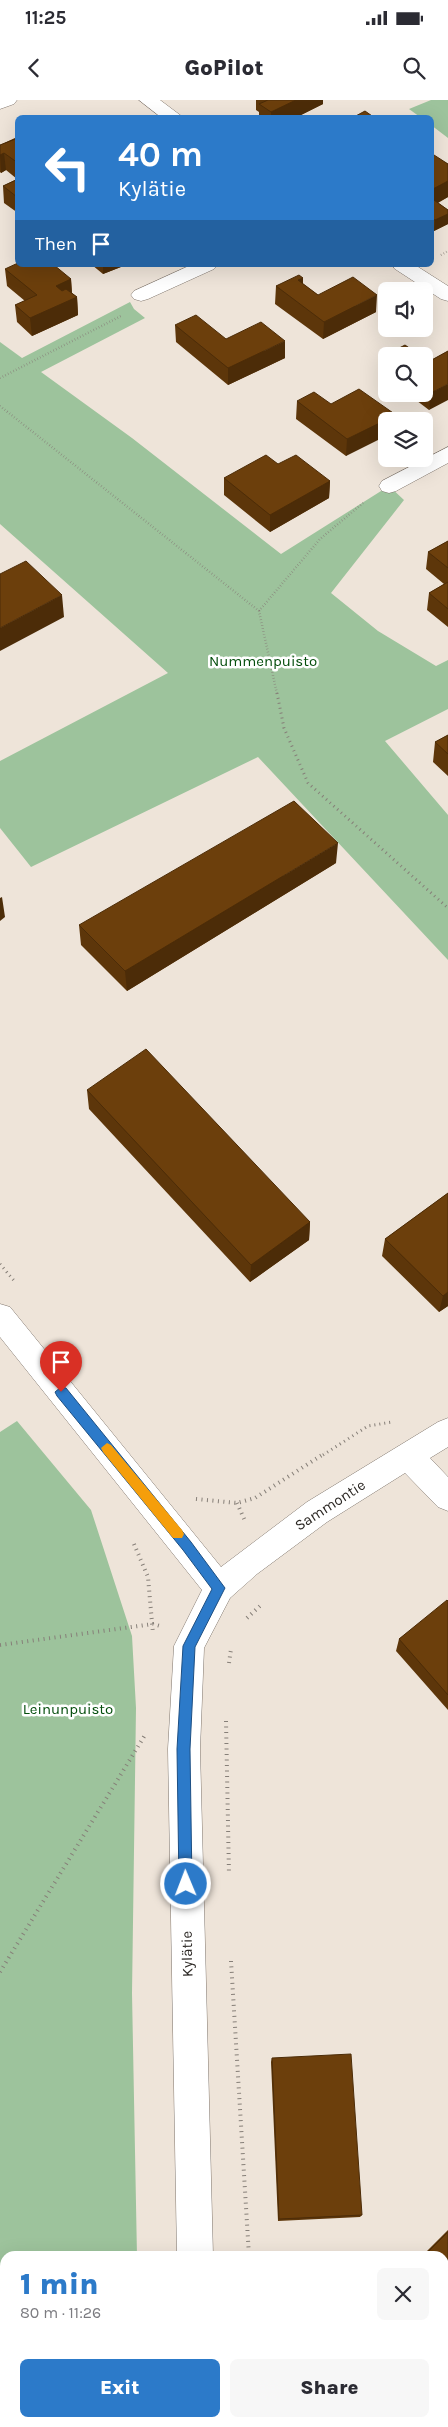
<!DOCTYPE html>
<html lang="en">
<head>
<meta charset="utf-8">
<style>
  body { margin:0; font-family:Karla,sans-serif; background:#f7f7f7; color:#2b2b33; height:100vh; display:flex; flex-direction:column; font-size:19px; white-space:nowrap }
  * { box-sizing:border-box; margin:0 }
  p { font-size:16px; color:#7c7c81 }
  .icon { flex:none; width:28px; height:28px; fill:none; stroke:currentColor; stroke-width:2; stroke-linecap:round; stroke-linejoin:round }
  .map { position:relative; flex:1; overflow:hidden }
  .sheet { position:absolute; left:0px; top:2151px; width:449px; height:176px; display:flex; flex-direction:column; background:#fff; border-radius:15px 15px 0 0; box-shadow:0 5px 20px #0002 }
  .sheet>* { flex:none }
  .hud { position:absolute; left:15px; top:15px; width:419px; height:152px; border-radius:8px; box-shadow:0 5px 20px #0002; background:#2c7ac9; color:#fff; overflow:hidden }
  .fabs { position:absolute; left:378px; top:182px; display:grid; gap:10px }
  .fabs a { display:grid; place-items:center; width:55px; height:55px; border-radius:8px; background:#fff; box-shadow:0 5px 20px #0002; font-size:25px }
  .pin { position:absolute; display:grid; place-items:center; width:42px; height:42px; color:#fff; margin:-51px -21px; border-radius:50% 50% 50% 0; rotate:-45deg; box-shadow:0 0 5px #0007 }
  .pin .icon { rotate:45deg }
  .me { position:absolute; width:55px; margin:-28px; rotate:359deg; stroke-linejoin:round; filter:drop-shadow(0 0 4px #0008) }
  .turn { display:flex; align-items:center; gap:18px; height:105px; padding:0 20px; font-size:22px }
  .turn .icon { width:65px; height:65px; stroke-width:2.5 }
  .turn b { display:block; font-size:35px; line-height:42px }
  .then { display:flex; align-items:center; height:48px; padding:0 20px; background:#0003; gap:10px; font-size:19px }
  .round { display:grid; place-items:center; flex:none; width:52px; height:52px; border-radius:8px; background:#f7f7f7 }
  .overview { display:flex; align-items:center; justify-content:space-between; height:85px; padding:0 20px }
  h1 { font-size:30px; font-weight:800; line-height:38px; color:#2c7ac9 }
  .action { display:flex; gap:10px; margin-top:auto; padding:10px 20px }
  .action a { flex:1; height:58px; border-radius:8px; background:#2c7ac9; color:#fff; font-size:20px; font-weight:800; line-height:58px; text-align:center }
  .action a+a { background:#f7f7f7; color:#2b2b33 }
  .status { display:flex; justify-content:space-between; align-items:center; height:35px; padding:0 25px; background:#fff; direction:ltr }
  .status svg { height:14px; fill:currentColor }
  header { display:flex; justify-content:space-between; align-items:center; height:65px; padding:0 20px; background:#fff; font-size:22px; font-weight:800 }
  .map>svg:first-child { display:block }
  .green { fill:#9dc39c }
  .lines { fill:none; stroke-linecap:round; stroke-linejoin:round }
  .minor-casing { stroke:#80766d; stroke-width:1 }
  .path-far2 { stroke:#867f78; stroke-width:2.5; stroke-dasharray:0.5 2.5; stroke-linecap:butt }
  .path-far1 { stroke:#867f78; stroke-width:3; stroke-dasharray:1 4; stroke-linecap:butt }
  .path { stroke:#867f78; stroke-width:4; stroke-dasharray:1 4.5; stroke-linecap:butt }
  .minor { fill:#fff; fill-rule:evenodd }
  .wall { fill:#5d360a }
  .shaded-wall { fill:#4c2c08 }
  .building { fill:#6c3f0c; stroke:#4c2c08 }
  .route { fill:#2c7ac9; stroke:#1d4f83 }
  .slow { fill:#f59e0b }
  .labels { text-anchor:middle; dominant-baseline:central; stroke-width:5; stroke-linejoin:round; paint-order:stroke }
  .park-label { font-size:15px; fill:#034d0b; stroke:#fff }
  .street-label { font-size:15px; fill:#2d2925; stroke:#fff }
</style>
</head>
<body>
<div class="status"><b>11:25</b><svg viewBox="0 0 49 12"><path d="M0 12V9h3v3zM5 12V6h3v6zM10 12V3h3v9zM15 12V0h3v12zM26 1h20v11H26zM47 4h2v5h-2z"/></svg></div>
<header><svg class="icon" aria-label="back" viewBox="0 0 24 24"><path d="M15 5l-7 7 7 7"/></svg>GoPilot<svg class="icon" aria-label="search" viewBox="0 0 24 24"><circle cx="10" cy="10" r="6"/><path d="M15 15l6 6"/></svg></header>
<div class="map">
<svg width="448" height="2327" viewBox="0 0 448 2327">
  <rect width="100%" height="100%" fill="#eee4d9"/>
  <path class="green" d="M431,0H448V38L431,25V18L420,17L409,9Z
    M130,202L134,209L145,218L41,272L132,338L281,454L389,386L404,400L331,493L378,531L436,566L448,560V609L385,641L448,715V860L258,657L31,767L0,728V661L168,573L0,424V242L22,258Z
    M17,1321L91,1410L132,1536L136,1608L132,1893L137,2156H5V2268L0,2273V1332Z"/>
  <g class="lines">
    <g class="minor-casing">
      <path id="minor" d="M0,0H17L14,4L0,9Z
        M139,0H160L184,18H162Z
        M191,165H217L214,169L148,199L141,201L134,199L131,195L134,191Z
        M392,165H415L448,186V201L441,199L395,169Z
        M448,347V363L396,391L389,393L382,391L379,386L382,381Z
        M0,1204L10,1207L221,1467L307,1402L438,1322L448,1318V1347L430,1358L448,1377V1411L438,1407L405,1373L327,1422L257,1474L230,1498L204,1548L200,1649L213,2156H177L168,1649L174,1546L202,1490L0,1237Z
        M175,2322H237L238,2327H175Z"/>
    </g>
    <path class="path-far2" d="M441,155L448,151
      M0,278L121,216
      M0,306L259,511L277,594
      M259,511L320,439L363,403"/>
    <path class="path-far1" d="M277,593L284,628L308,683L448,808
      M0,1164L16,1183
      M323,1355L368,1326L392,1322"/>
    <path class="path" d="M196,1399L237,1403L255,1398L325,1353
      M237,1403L245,1421
      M134,1444L148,1477L153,1534
      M247,1518L261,1505
      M0,1545L153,1524L160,1526
      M229,1563L231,1549
      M226,1621L229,1775
      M231,1861L249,2156
      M0,1872L145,1635
      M279,2322L280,2327"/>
    <use href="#minor" class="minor"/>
  </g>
  <path class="wall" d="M256,0H323V4L295,18H259V12L256,10Z
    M17,37L18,113L4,103L3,86L17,79L6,70L1,73L0,72V45Z
    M431,56L448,64V97L438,103L448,110V124L434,131L431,129Z
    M92,165H126L103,174Z
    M5,169L71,179L72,193L77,197L78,215L32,236L17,222L15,205L25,201L7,186Z
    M303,178V184L318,195L376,212L323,239L275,204L276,186Z
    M175,225L226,239L285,258L228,285L176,242Z
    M448,251L429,310L408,294H424V258L428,262Z
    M386,256V278L381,274L382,257Z
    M297,301L331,304L396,315L395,321H386L346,356L296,319Z
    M278,364L330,381L329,398L270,432L224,395V378Z
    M448,441V527L427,510L429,493L444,484L426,469L428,452Z
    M448,635V676L433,662L435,642Z
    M336,763L127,891L81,845L79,825Z
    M87,990L310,1122L309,1140L250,1182L89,1009Z
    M448,1093V1206L439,1212L382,1156L385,1139Z
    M448,1501V1610L396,1551L399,1539Z
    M272,1958L362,2115L360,2117L278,2121L271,1962Z
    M448,2130V2243L444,2238V2156H422Z"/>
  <path class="shaded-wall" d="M296,0H323V4L295,18H271V12Z
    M4,53L6,70L1,73L0,55Z
    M448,81V97L431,106V90Z
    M448,114V124L434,131L435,120Z
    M103,165H126L103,174Z
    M303,178L302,195L298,180Z
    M71,179L72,196L57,203L56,186Z
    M377,195L376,212L323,239L324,222Z
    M77,197L78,215L32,236L30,218Z
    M285,241V258L228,285V268Z
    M448,284V300L429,310L431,293Z
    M396,315L395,321H386V336L346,356L347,339Z
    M330,381L329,398L270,432V415Z
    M62,495L64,517L0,551V528Z
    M338,743L336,763L127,891L125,871Z
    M2,797L5,817L0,821V798Z
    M310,1122L309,1140L250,1182L251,1165Z
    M448,1192V1206L439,1212L443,1196Z
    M0,2314L5,2322L8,2327H4L0,2321Z"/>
  <path class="building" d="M268,0H296L271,12L259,4Z
    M365,11L375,18H352Z
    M18,38V63L4,53L0,55V45Z
    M434,55L448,64V81L431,90V56Z
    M18,79V97H17L3,86Z
    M434,100L448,110V114L435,120L431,118V102Z
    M18,163V165H54L71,179L56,186L62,191L66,189L77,197L30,218L15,205L37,195L5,169Z
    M299,175L303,178L298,180L318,195L353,177L377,195L324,222L276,186Z
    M196,215L226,239L261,222L285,241L228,268L175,225Z
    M405,245L421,256H386V260L382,257Z
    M448,251V284L431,293L424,287V258L428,262Z
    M359,289L396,315L347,339L297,301L314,292L331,304Z
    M266,355L278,364L296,355L330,381L270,415L224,378Z
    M448,441V468L428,452Z
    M26,461L62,495L0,528V474Z
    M448,482V509L429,493Z
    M448,635V654L435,642Z
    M294,701L338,743L125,871L79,825Z
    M146,949L310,1122L251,1165L87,990Z
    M448,1093V1192L443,1196L385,1139Z
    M447,1500L448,1501V1595L399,1539Z
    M351,1954L362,2115L279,2119L272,1958Z
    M448,2132V2237L444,2231V2156H424Z
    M0,2321L4,2327H0Z"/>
  <path class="route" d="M61,1287L66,1288L191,1442L225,1488L195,1547L190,1649L192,1784L190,1788L186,1790L181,1788L179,1784L177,1649L183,1546L212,1489L183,1450L57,1296L55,1292Z"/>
  <path class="slow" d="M107,1343L111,1345L182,1430L184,1434L182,1438H173L103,1352L101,1348Z"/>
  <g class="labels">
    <g class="park-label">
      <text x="263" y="561">Nummenpuisto</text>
      <text x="68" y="1609">Leinunpuisto</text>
    </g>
    <g class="street-label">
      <text transform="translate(330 1405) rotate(-33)">Sammontie</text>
      <text transform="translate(187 1854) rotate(-91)">Kylätie</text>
    </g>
  </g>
</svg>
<div class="fabs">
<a><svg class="icon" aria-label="sound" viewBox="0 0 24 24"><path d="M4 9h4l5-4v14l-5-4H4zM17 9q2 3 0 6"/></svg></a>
<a><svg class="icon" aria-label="search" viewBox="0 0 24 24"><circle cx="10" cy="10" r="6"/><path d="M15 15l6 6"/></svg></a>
<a><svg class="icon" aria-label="layers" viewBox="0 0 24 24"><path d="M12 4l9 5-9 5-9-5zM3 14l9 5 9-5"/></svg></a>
</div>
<div class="pin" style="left:61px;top:1292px;background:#d93025"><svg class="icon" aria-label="arrive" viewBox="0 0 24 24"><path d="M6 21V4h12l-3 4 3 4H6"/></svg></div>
<svg class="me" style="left:186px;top:1784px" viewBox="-20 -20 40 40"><circle r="17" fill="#2c7ac9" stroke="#fff" stroke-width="3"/><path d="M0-11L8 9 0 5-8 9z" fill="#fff"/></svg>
<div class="hud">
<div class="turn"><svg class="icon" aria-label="left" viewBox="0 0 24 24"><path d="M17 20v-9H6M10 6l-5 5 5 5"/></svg><div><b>40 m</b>Kylätie</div></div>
<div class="then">Then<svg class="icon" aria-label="arrive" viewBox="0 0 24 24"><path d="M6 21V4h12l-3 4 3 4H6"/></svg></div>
</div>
<section class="sheet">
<div class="overview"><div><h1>1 min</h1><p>80 m · 11:26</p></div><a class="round"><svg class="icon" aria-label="close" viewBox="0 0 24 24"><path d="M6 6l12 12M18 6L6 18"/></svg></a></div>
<div class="action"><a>Exit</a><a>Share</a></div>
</section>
</div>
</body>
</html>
